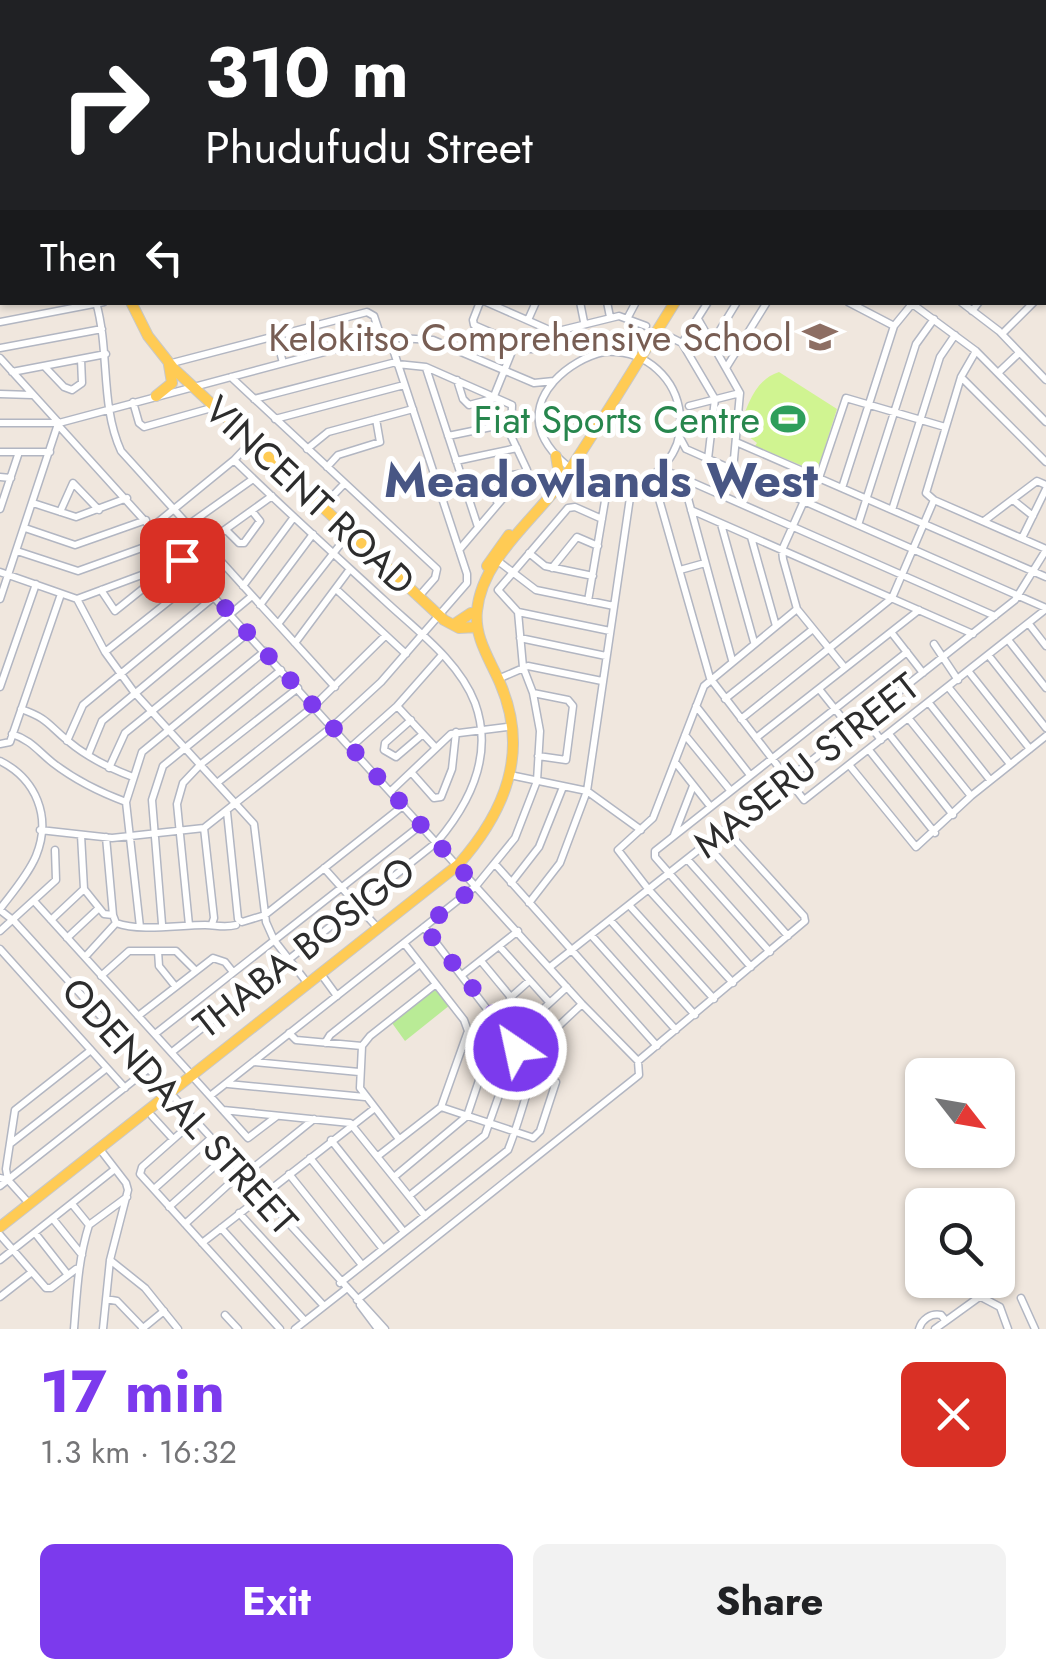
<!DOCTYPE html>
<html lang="en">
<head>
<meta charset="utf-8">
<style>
  body { margin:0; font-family:Jost,sans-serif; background:#f2f2f2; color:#202124; height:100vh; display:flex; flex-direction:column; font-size:38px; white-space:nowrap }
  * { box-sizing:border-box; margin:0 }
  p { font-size:32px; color:#757577 }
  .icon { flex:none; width:55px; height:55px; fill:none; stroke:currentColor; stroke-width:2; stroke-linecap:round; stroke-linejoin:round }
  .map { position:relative; height:1329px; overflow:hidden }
  .drawer { display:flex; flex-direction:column; background:#fff; flex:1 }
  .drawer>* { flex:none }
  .banner { position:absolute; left:0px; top:0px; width:1048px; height:305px; box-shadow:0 2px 8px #0004; background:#202124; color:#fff; overflow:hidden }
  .needle { width:65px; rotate:121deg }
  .fabs { position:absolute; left:905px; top:1058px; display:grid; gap:20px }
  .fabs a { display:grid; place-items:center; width:110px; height:110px; border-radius:15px; background:#fff; box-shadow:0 2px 8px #0004; font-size:50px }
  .pin { position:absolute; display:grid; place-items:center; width:85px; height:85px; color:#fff; margin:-42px; border-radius:20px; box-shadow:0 5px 15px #0006 }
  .me { position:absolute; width:110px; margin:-55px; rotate:326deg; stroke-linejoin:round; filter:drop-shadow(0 0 8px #0008) }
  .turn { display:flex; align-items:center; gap:35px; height:210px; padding:0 40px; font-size:45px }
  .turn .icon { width:130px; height:130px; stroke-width:2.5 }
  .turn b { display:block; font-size:70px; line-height:85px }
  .then { display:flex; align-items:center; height:95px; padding:0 40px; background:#0003; gap:20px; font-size:38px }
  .round { display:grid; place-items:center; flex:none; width:105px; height:105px; border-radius:15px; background:#f2f2f2 }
  .head { display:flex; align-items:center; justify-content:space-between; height:170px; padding:0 40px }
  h1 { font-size:60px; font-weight:700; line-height:75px; color:#7c3aed }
  .cta { display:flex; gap:20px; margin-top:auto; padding:20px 40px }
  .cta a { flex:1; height:115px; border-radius:15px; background:#7c3aed; color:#fff; font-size:40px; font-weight:700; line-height:115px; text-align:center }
  .cta a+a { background:#f2f2f2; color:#202124 }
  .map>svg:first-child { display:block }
  .green { fill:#b9eb96 }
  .pitch { fill:#d0f491 }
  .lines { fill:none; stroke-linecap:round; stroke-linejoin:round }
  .stream { stroke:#68defc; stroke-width:2.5 }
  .river { stroke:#68defc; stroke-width:6 }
  .minor-casing { stroke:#b2b6c2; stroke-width:9 }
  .major-casing { stroke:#c8c8c8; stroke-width:12 }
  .minor { stroke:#fff; stroke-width:6 }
  .major { stroke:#ffcb54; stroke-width:10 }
  .rail-casing { stroke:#a0a5b9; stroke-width:6 }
  .rail { stroke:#fff; stroke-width:2.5; stroke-dasharray:8; stroke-linecap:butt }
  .route { stroke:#7c3aed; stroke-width:18; stroke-dasharray:0 32.4 }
  .labels { text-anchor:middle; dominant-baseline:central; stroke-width:10; stroke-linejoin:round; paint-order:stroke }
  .education-label { font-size:38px; fill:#785e54; stroke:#fff; text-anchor:end }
  .leisure-label { font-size:38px; fill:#27864d; stroke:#fff; text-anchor:end }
  .street-label { font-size:38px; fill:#2d2d2d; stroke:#fff }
  .district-label { font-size:48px; font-weight:bold; fill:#485684; stroke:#fff }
</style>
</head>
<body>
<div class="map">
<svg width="1046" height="1329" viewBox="0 0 1046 1329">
  <rect width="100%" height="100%" fill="#f0e7de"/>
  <path class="green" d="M436,988L450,1005L405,1041L392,1023Z"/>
  <path class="pitch" d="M779,372L837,409L817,472L755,446L757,443L739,429C747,407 754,380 779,372Z"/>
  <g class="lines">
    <path class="stream" d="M1045,43H1046"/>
    <path class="river" d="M106,2L109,0
      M0,5L2,10"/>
    <g class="minor-casing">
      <path id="minor" d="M280,0L283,2
        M369,0L370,2
        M396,0V2
        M422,0L423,2
        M448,0L449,2
        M705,0L708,2
        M742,0L745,2
        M777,0L778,2
        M818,0L821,2
        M1035,0L1037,2
        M337,2L343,0
        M689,2L691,0
        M725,2L728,0
        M1045,10L1046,11
        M1045,61H1046
        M0,62L2,63
        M0,111L2,110
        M0,141L2,140
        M0,173L2,172
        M0,211L2,210
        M1045,232L1046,233
        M0,239L2,238
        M0,244H2
        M1045,269L1046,270
        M0,270H2
        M0,296H2
        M96,302C110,352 100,405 121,451L335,687
        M480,302L473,320L474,325L529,349H538L554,332
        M486,302L554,332L619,316L646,326
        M580,302L584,322
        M607,302L610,317
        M848,302L894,326
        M961,302L999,331L1046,380
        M911,303L976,351L1046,422
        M972,311L979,302
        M628,317L636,302
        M698,319L740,393L733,470
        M528,320L536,302
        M0,322L104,302
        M664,334L682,343L715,399L708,459
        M1002,334L1034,302
        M276,336L283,363
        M682,343L708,302
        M712,343L737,302
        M0,348L102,329
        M976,351L961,377L926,493L934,500L1046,549
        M604,352C693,346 715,479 612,488C600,489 587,481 578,474C563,463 549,451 542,434C526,395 570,359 604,352Z
        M0,358L58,422
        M172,363L367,312L374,316L381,337
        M397,364L426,367L512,405L511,436L527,470L459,550
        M45,367L64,387L72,390L82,383L81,359
        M426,368L478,527
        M726,368L767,302
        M12,372L106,354
        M998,373L1019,353
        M231,377L437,569L435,578L421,594
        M961,377L1046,462
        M457,380L463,399L469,405L496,398
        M0,394L32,395
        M494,396L515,344
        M254,399L396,362
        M133,402L139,423L144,427L215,407
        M689,406L740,393
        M275,419L404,385
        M0,423H59L381,337L433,340L534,383L554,381
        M58,425L582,1004L638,1061
        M448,436L511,423
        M679,436L686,449L1046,608
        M736,442L1046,577
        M307,449L328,432L413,409
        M0,452H50
        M456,461L517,448
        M327,467L338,455L380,442L376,419
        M662,469L995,616
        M0,477L11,478
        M653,478L710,678L804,800L1046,609
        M819,478L846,398L945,427
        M683,480L732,660
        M842,488L894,326L912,304
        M1013,500L1033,516
        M804,501L782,550L783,559L797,609L845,668
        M33,503L76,517L127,498
        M498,504L490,484L493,478L525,473L542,488
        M322,507L344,484
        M0,509L19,452
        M691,510L973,634
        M892,510L940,357L955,335
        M60,512L73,483L99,510
        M602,519L575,507L568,508L498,590L518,612L610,631
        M984,521L1037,481L1046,485
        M721,524L754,642
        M188,525L253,479
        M858,525L916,344L934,319
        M152,527L234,460L253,440
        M25,528L75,545L146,520
        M226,530L239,543H244L260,521L252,511
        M751,537L776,626
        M1022,538L1046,489
        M205,544L272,496
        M17,551L78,571L164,540
        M529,553L545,566L593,576
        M498,561L536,590L614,606
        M552,568L577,537L598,546
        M680,570L705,563
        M0,572L77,599L105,652L134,692L254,824L266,922L274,940L305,980
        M243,586L294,517
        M336,589L406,654
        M101,590L115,611L170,567
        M0,599L58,424
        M77,599L182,560
        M588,601L607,489
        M260,605L313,534
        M278,624L350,532
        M1029,624L1046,646
        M891,632L923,673
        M520,638L606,656
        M1009,641L1046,688
        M295,643L350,569
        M934,644L958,680
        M105,652L198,578
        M989,656L1046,728
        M969,672L1030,749
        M498,679L528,666L602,681
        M0,687L36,584
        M949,688L1010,764
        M819,689L851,729
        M533,693L568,700L573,706L566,760L538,756
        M725,699L813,629
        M929,703L990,780
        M397,706L436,748
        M696,706L750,775
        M21,709C49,719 47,724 68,741C87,757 109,768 133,777
        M741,719L892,598L934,500
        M865,719L881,740
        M909,719L971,796
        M411,720L385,743L384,750L396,757L423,734
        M12,734C31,740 38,751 53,763C75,780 99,792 126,802
        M889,734L953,815
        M685,735L730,790
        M756,738L919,610
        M67,741L83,705L215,596
        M0,744L10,742L61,594
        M351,747L397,706L442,655
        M869,750L935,833
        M88,755L102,721L252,596
        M0,761C36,779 52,817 36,856C28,875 12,893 0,909
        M675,762L710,806
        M850,766L916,847L971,796L1046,736
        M109,768L125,733L248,633
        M411,772L434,798L441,797L452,769L456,732
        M510,775L587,791L641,830
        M217,783L314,706L385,636
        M391,791L451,734L507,727
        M227,812L238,919L242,922L265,915L404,805
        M204,828L214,918L212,924
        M40,830L112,838L204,828L333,726L381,682L467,583V574L389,337
        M81,835L84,889
        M674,835L693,786
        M106,837L113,915
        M706,844L788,936
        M687,859L770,952
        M495,864L657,1046
        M324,868L375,925
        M511,883L539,847L563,787
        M84,889L104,914L113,915L116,923C141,932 178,925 205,925C216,925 224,928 236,925
        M34,901L189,1072
        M529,903L560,863L587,791L632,484
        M629,905L714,999
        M0,910L14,921L385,1329
        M51,920L84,889
        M610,920L695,1015
        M162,924L152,800L163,766L281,670
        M189,925L177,804L183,783L201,764L298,688
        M140,927L126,802L142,752L265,651
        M0,931L56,880L55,850
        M591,935L676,1030
        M67,938L99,908
        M499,946L549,1002
        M0,949L125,1088
        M158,951L159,966L175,986
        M85,957L116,923
        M481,961L542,1035H549L582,1004
        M550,967L1015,600L1046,550
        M751,967L655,857V851L907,652
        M321,974L337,996
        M462,975L518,931
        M101,976L129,951H176L195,970
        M733,983L649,890L618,850L653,818L704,686L797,609
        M510,998L529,981
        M138,1016L213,958L225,962L233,972
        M529,1022L567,987
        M289,1033L296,1040L362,1046
        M155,1034L421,825
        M325,1043L330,1035L420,964
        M172,1052L437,842C470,803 494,755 475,703C459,661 416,630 384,600C334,554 283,508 234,460
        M638,1061L805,921L804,916L725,829
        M253,1062L359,1072
        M192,1076L248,1138L277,1116
        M228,1084L365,1097
        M210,1096L476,886L515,838L537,781L540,731L533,693L523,667L518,612
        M223,1110L350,1123L425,1216
        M152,1116L173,1139
        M194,1121L142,1167L140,1174L280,1329
        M399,1139L360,1088L362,1046L370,1036L436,984
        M331,1140L404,1232
        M10,1144L107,1068
        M99,1148L126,1183L128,1190L110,1260L103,1329
        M378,1156L441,1107L468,1031L464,1020L404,943
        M310,1158L383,1249
        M289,1174L362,1265
        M243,1176L314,1119
        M394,1177L467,1116L499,1021
        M0,1178L8,1180L26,1200
        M8,1180L6,1169L15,1110L91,1050
        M0,1186L147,1070
        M154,1189L210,1139
        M409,1196L485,1135L516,1047L424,927
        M72,1204L89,1225
        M169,1207L226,1156
        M239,1213L324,1306
        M53,1219L82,1255
        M185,1224L241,1173
        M89,1225L127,1197
        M221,1228L305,1321
        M35,1233L68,1275
        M0,1235L46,1288H51L76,1269
        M202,1243L375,1108
        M0,1260L115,1169
        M110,1260L145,1288L178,1329
        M957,1280L966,1289L1000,1307L1008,1329
        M340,1283L508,1150C518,1125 525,1098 533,1073L535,1071H544L556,1082L540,1131L533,1138L531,1137C501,1127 471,1117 441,1107
        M0,1297L32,1272
        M1021,1298L1035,1329
        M106,1299L117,1301L143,1328
        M357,1300L639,1075L638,1061
        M360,1305L378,1329
        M225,1315L238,1329
        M74,1329C77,1292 78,1260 89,1225
        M142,1329L164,1311
        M295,1329L346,1289
        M919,1329C922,1319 931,1313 941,1315L946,1321L982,1295
        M935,1329L946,1321"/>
    </g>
    <g class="major-casing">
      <path id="major" d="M233,2L235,0
        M862,2L864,0
        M131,302L148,336L174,369L444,620L459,628L477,627
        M156,396L172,383L169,365
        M556,456L559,474
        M562,482L572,476L584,478
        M487,566L509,535
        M456,623L471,613
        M0,1227L458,865C505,812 530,752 500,683C490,660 474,637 477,611C482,557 536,519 564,478C603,421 638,361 675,302"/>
    </g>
    <use href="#minor" class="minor"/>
    <use href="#major" class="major"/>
    <g class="rail-casing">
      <path id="rail" d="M159,2L160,0
        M0,192L2,190"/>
    </g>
    <use href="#rail" class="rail"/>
  </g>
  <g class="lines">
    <path class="route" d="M182,560L476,886L424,927L514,1040L516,1049"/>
  </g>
  <defs>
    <g id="school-bare" transform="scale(2.7)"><path d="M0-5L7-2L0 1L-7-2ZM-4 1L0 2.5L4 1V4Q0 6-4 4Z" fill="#8d6e63" stroke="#fff" stroke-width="2.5" paint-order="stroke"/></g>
    <g id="stadium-bare" transform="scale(2.7)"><path d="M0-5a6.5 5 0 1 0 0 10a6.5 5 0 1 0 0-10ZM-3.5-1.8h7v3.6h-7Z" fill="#2e9e5b" stroke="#fff" stroke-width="2.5" paint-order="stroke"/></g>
  </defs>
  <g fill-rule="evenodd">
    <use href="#school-bare" x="820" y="337"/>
    <use href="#stadium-bare" x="788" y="419"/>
  </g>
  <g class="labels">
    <g class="education-label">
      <text x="792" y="337">Kelokitso Comprehensive School</text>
    </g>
    <g class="leisure-label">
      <text x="760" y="419">Fiat Sports Centre</text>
    </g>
    <g class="street-label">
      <text transform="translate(310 495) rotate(43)">VINCENT ROAD</text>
      <text transform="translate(806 765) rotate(-38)">MASERU STREET</text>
      <text transform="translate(304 947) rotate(-38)">THABA BOSIGO</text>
      <text transform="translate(180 1106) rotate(48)">ODENDAAL STREET</text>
    </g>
    <g class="district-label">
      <text x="601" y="480">Meadowlands West</text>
    </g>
  </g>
</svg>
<div class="fabs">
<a><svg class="needle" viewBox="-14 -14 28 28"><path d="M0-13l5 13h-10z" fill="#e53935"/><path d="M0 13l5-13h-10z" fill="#757577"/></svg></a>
<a><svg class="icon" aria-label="search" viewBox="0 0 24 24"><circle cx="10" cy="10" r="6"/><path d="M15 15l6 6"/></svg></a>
</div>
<div class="pin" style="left:182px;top:560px;background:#d93025"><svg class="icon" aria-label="arrive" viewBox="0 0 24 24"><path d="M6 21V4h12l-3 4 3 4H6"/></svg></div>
<svg class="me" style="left:516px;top:1049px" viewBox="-20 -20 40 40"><circle r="17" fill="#7c3aed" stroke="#fff" stroke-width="3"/><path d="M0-11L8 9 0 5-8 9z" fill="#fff"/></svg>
<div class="banner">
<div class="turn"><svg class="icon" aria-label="right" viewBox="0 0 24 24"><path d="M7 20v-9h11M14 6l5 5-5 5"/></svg><div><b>310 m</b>Phudufudu Street</div></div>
<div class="then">Then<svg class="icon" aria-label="left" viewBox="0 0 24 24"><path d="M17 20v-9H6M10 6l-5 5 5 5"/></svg></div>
</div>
</div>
<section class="drawer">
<div class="head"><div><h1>17 min</h1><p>1.3 km · 16:32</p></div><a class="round" style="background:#d93025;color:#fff"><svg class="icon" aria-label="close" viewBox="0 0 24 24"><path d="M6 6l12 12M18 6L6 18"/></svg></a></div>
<div class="cta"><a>Exit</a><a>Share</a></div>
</section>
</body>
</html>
